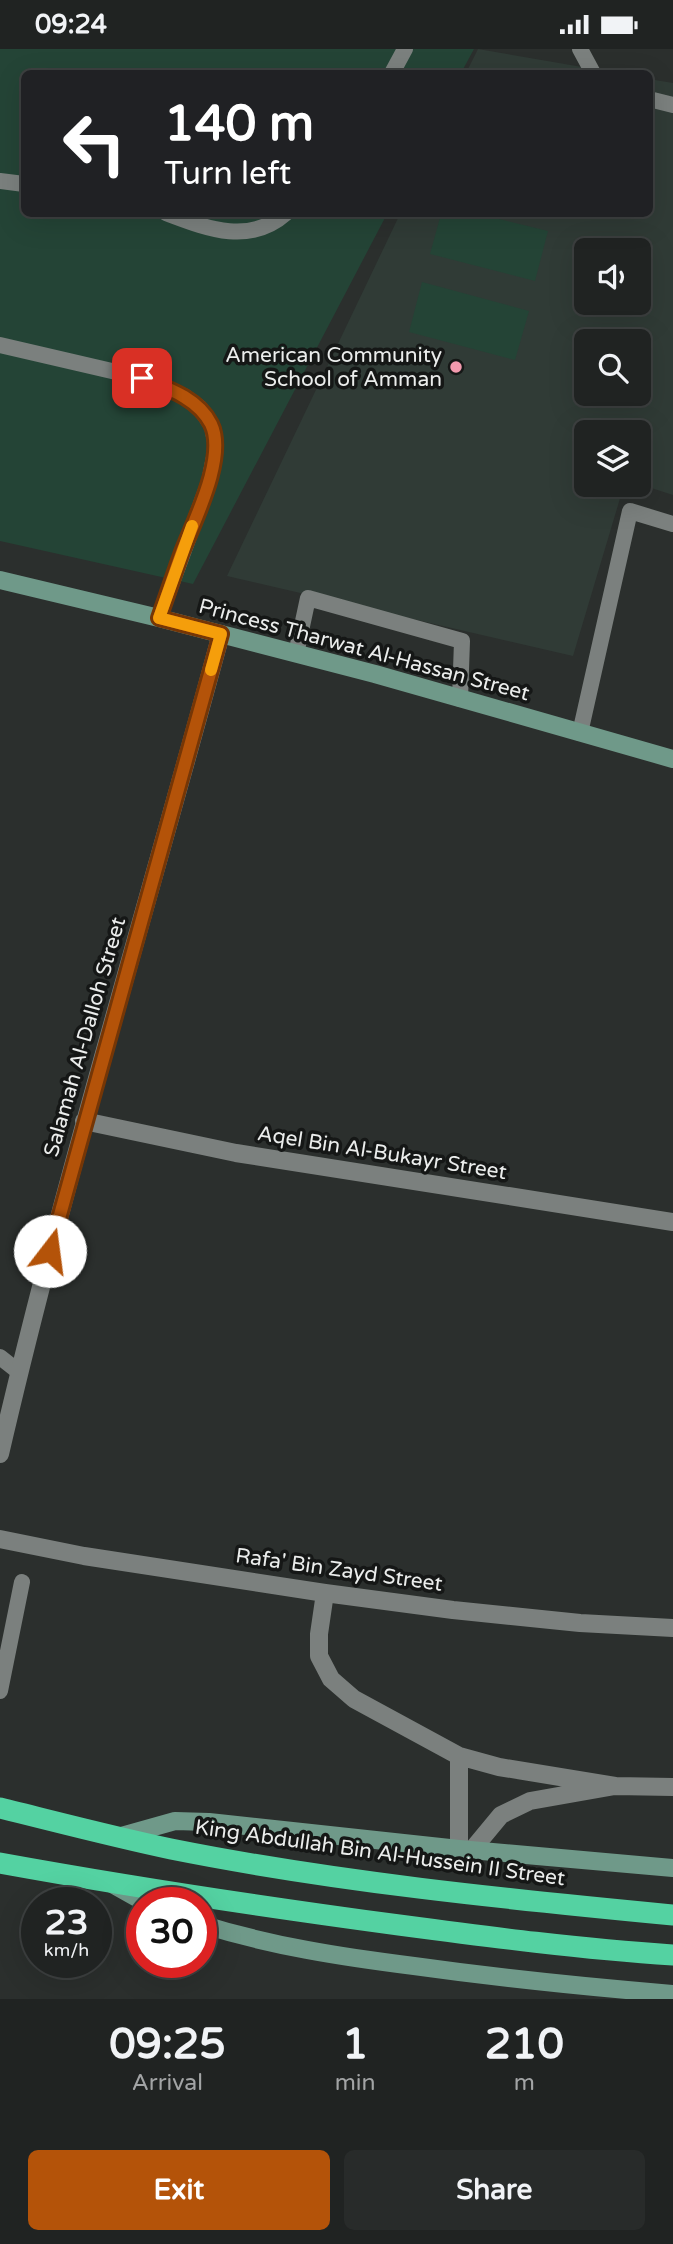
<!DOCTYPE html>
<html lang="en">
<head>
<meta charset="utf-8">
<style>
  body { margin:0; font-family:"Varela Round",sans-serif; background:#282b2a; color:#f1f3f6; height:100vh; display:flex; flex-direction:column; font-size:26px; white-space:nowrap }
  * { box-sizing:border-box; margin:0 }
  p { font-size:23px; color:#a2a4a5 }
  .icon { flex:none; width:38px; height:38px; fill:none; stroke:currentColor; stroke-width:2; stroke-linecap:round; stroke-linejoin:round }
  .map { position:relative; height:1950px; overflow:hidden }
  .side { display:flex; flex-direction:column; background:#202322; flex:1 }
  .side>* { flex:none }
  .top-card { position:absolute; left:21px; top:21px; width:632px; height:147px; border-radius:10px; box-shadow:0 7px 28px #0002,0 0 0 2px #3d4040; background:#202124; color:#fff; overflow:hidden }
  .buttons { position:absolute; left:574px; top:189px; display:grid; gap:14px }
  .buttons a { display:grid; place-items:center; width:77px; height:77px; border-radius:10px; background:#202322; box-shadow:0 7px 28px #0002,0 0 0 2px #3d4040; font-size:35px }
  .speed { position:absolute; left:21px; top:1838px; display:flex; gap:14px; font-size:35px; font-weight:700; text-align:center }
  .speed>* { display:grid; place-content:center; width:91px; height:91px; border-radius:50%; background:#202322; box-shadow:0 7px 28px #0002,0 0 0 2px #3d4040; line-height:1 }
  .speed small { font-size:18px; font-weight:400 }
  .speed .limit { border:10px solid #d22; background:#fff; color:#111 }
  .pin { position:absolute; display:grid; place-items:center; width:60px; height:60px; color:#fff; margin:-30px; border-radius:14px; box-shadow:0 4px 10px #0006 }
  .me { position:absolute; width:77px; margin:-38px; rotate:15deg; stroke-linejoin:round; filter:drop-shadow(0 0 5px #0008) }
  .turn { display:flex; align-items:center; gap:24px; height:147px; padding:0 28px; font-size:32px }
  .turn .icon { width:91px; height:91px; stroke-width:2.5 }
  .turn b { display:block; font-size:49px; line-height:60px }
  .eta { display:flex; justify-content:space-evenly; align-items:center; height:119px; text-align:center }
  .eta b { font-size:42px; font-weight:700; line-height:49px }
  .cta { display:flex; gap:14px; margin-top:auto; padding:14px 28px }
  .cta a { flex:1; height:80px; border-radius:10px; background:#b45309; color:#fff; font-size:28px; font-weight:700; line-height:80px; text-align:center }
  .cta a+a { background:#282b2a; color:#f1f3f6 }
  .status { display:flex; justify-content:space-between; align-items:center; height:49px; padding:0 35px; background:#202322; direction:ltr }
  .status svg { height:19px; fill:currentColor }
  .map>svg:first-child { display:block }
  .built { fill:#303b36; fill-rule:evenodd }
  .green { fill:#244436 }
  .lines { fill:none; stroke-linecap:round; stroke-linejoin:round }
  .lane { stroke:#7b807e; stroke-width:16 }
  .street { stroke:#7b807e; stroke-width:18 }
  .secondary { stroke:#6f9989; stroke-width:18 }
  .highway { stroke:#54d2a2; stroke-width:21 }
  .route-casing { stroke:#753606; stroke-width:18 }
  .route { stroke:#b45309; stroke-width:12 }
  .slow { stroke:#f59e0b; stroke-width:12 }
  .poi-dot { fill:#f29aae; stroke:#151716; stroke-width:2.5 }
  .labels { text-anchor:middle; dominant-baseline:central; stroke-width:7; stroke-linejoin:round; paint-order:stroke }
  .poi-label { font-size:21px; fill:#ebedec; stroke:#151716; text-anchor:end }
  .street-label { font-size:21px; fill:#ebedec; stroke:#151716 }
</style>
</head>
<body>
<div class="status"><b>09:24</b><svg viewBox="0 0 49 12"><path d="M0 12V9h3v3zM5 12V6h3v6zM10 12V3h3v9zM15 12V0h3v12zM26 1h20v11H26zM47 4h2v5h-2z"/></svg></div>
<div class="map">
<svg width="673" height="1950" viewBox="0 0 673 1950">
  <rect width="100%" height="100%" fill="#2b2f2d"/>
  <path class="built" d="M478,0L617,24H466Z
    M649,30L673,34V446L639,435V383H586V436H624L573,607L227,527L400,165L649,164ZM586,201H639V254H586ZM586,292H639V345H586Z"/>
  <path class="green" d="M0,0H474L461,24H24V164L387,165L193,535L0,492Z
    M441,165H479L548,182L535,232L430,205Z
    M422,233L529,262L515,311L409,283Z"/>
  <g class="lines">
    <path class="lane" d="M580,0L593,24
      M392,24L405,0
      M649,50L673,56
      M0,132L24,135
      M166,164C206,179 249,197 286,164
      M0,296L142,329L184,347L200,359L212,377L216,398L209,433L159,569
      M296,605L308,549L462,592L460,650
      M580,684L630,462L673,475
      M0,1308L19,1323
      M0,1642L22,1533"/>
    <path class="street" d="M84,1072L236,1104L673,1173
      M0,1405C64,1129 147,859 221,585
      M0,1490L84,1507L325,1544L453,1561L580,1574L673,1579
      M325,1544L319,1585V1607L331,1630L354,1650L459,1707L499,1718L615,1737
      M459,1800V1707
      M472,1801L501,1766L530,1752L615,1737L673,1738"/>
    <path class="secondary" d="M0,531L159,569L375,625L673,710
      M118,1788L175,1772L209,1773L459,1800L673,1819
      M112,1835L144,1853
      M201,1875C271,1897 342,1908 414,1917C500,1929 587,1938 673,1945"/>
    <path class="highway" d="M0,1759C57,1773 114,1788 171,1800C336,1833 506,1850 673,1866
      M0,1814C132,1838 265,1858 399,1876C490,1888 581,1900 673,1906"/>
  </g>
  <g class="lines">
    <g class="route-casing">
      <path id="route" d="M50,1202L221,585L159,569C167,547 174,525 182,503C194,472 227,408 211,375C198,349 167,339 142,329"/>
    </g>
    <use href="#route" class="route"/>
    <path class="slow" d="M192,477L159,569L221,585L211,621"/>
  </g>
  <circle class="poi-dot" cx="456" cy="318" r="7"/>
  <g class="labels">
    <g class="poi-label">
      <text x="442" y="306">American Community<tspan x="442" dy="24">School of Amman</tspan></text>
    </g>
    <g class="street-label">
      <text transform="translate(364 601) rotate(15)">Princess Tharwat Al-Hassan Street</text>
      <text transform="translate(85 988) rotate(-74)">Salamah Al-Dalloh Street</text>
      <text transform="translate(382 1104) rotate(9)">Aqel Bin Al-Bukayr Street</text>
      <text transform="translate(339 1521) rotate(8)">Rafa' Bin Zayd Street</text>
      <text transform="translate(380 1804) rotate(8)">King Abdullah Bin Al-Hussein II Street</text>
    </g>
  </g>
</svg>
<div class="buttons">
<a><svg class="icon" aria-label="sound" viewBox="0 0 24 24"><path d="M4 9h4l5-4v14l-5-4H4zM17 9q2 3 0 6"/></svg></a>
<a><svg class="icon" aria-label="search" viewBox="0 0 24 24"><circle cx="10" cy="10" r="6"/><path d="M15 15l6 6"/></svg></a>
<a><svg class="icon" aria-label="layers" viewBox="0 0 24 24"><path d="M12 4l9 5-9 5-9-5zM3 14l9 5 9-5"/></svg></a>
</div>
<div class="speed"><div>23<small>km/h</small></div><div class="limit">30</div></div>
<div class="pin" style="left:142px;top:329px;background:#d93025"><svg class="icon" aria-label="arrive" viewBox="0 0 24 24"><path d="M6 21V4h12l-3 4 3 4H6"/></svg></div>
<svg class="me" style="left:50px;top:1202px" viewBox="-20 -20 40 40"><circle r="19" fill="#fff"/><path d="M0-13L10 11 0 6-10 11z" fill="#b45309"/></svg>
<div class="top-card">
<div class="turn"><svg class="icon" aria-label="left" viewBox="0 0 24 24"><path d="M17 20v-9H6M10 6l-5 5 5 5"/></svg><div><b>140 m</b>Turn left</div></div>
</div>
</div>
<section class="side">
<div class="eta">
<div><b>09:25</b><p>Arrival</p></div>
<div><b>1</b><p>min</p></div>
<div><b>210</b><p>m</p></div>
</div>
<div class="cta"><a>Exit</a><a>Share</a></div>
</section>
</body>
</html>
